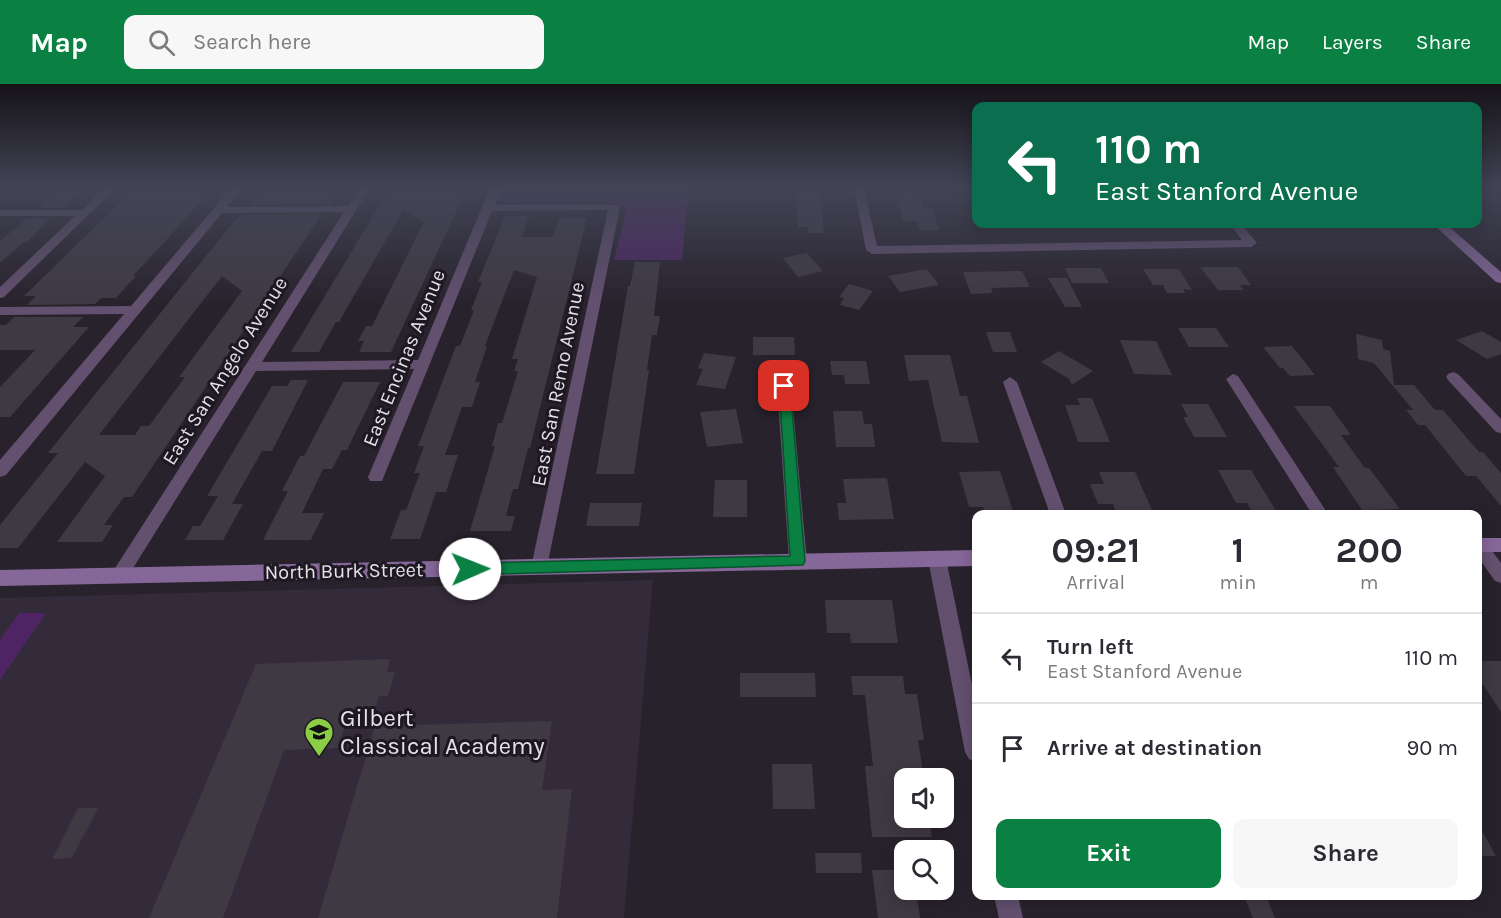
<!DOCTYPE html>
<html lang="en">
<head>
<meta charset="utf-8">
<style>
  body { margin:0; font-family:Karla,sans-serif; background:#f7f7f7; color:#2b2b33; height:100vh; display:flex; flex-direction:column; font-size:22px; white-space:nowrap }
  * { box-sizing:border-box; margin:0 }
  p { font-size:20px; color:#7c7c81 }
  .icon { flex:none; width:33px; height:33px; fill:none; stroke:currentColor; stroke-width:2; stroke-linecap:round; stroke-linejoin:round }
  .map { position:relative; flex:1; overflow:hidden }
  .details { position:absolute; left:972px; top:426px; width:510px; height:390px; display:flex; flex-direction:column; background:#fff; border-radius:12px; box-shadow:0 3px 15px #0003 }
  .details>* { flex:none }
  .hud { position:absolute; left:972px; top:18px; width:510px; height:126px; border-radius:12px; box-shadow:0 3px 15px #0003; background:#0b6e4f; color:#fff; overflow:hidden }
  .tools { position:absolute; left:894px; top:684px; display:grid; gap:12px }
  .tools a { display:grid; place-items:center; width:60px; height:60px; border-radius:12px; background:#fff; box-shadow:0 3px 15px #0003; font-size:30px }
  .pin { position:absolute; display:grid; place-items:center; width:51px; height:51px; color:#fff; margin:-26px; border-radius:12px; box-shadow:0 3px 9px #0006 }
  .me { position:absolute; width:66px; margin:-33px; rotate:89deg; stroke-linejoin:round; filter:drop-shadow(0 0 4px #0008) }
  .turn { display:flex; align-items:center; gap:21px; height:126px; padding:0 24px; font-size:27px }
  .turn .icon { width:78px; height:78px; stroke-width:2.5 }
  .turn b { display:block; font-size:42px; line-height:51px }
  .eta { display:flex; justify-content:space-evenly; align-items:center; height:102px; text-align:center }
  .eta b { font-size:36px; font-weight:700; line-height:42px }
  .action { display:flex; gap:12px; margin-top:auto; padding:12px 24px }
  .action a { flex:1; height:69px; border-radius:12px; background:#0b8043; color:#fff; font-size:24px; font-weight:700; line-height:69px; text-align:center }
  .action a+a { background:#f7f7f7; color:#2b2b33 }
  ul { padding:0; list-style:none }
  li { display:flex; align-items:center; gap:18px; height:90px; padding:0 24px; border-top:2px solid #e1e1e2 }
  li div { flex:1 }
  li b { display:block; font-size:22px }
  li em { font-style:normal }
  header { display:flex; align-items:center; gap:36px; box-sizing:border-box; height:84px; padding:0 30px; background:#0b8043; color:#fff }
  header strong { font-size:28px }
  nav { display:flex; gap:33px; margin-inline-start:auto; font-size:21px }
  .search { width:420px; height:54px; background:#f7f7f7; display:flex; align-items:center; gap:15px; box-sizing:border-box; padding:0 21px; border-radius:12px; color:#7c7c81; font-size:22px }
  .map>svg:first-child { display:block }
  .built { fill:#342b3a }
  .green { fill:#4e2464 }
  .building { fill:#3f3944; fill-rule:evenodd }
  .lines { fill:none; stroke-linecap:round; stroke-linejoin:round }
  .street { fill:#63506f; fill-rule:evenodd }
  .secondary { fill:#866799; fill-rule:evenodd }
  .route { fill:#0b8043; stroke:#07532c; stroke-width:1.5 }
  .labels { text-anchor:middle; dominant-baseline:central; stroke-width:6; stroke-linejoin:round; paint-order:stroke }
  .street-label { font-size:20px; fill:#e4e0e7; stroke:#1e1822 }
  .near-poi-label { font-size:24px; fill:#e4e0e7; stroke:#1e1822; text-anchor:start }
</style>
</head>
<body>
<header>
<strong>Map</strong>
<div class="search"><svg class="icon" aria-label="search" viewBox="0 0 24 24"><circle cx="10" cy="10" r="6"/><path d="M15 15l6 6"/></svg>Search here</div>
<nav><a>Map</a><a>Layers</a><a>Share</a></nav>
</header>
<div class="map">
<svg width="1501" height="834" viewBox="0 0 1501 834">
  <rect width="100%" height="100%" fill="#28222c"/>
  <path class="built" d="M653,496L624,834H0V514Z"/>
  <path class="green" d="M500,104H688L682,176H614L626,128L623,123L606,117L503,118L496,114Z
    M19,529H46L0,596V556Z"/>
  <path class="building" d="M61,104H84L62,124H39Z
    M135,104H214L133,192H136L116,214H101L95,220L27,221L36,212H24Z
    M264,104H340L330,120L251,121Z
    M390,104H467L391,268H359L364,257H358L366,242H372L424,138L403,126L339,238H336L319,268H291Z
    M799,104H819L824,149H808L807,143H798L796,108H799Z
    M895,104H917L923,125H933L939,146H919L917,137H903Z
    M322,130L132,413H124L104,441H113L102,458H57L105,392L85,378L18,464H0V441L58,369H48L235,136L242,131ZM222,192L242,207L179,293H185L149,342H141L135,351H99Z
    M505,132H529L522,153H553L559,134H587L530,364H528L518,405H513L506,432H515L511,447H470L495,362H492L498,339H502L518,287H514L518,275H512L537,193L514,186L485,262H487L475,298H480L472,323H462L445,371H458L446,408H436L420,455H390L401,426H406L420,389H414L424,362H418L456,262H460L474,226H471L482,198H478Z
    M27,134H51L27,158H24L0,179V157Z
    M807,169L823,187L798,193L783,174Z
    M635,178H660L654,232H660L657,251H652L647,286H649L634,390H596L628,202H630Z
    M1200,183H1238L1251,201H1240L1244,206H1218Z
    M1065,184H1101L1109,199H1072Z
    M927,185L939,201L900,208L888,192Z
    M1143,185H1179L1192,206L1183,205L1185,209H1167L1163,201H1153Z
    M1022,187L1030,203L991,204L993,209L971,210L963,188Z
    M1048,194H1067L1082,223H1065Z
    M849,200L873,207L859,226L840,221L844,214L839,213Z
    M14,233H83L73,243H89L10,333H0V303L35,266H0V241H6Z
    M1178,244H1216L1229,263H1189Z
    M1482,247L1501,258V270L1487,275L1456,256Z
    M986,248H1010L1017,268H993Z
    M1356,250L1382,256L1383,265L1390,267L1394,301H1414L1435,326H1443L1479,368H1483L1501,389V422L1476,392H1466L1425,341H1418L1406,326H1413L1374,279L1358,275Z
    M753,253H794L795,271H753Z
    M1120,256L1156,257L1172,291L1134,290Z
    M1292,262L1315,291L1290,292L1283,284H1280L1263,263Z
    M1059,267L1093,287L1072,301L1069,295L1041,278Z
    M704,269L736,273L725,305L696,301L703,285L698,284Z
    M904,271H950L960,312H967L979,359L942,358L928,296L909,297Z
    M830,277H866L870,300H845L844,291H832Z
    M291,296H308L272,367H262L232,420H243L223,456H185L193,442H200L218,412H207L272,302H287Z
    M343,298H380L347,366H342L332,385H323L302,429H324L311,456H263L288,407H282L300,372H304Z
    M1077,314H1092L1110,358H1078L1065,321H1080Z
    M1181,320H1208L1227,353H1194L1183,333H1188Z
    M1294,322H1330L1351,351H1341L1365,384H1369L1400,425L1362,426L1333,383H1339Z
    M736,325L743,359L707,363L700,328Z
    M833,327H862L864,340H872L875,363H836Z
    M1218,386H1251L1278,430H1253L1247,419H1236Z
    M1000,387L1014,430H985L983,423H969L959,388Z
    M1099,388H1135L1153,428H1116L1113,420H1098L1090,400H1104Z
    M887,394L894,435L839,436L837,419H846L843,395Z
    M715,396H747V433H713Z
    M590,419H642L639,442H586Z
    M825,516H892L898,559H851L850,549H827Z
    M390,575L387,588H395L388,612H379L372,637L346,638L338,664L284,666L223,834H149L256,580Z
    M1478,577H1501V628L1478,593Z
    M740,589H815L816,613H740Z
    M851,592H903L905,610H917L924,656H918L924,694H904V734H929L932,753H872L865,682H873L865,611H853Z
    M552,637L542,706L572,705L557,834H318L375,642Z
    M772,680H812L815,725H773Z
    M78,724H98L72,774L52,775Z
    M1478,740L1496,772H1478Z
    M815,769H861L862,789H816Z
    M872,786H904V806H916L920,834H878Z
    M1244,812H1266L1275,834H1253Z"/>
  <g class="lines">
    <path class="street" d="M104,104H116L4,213L0,214V203L75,132H0V126H82Z
      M231,104H242L227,123L348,122L359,104H370L262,278L418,276L490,104H501L495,121H618L620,123L546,488L540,490L534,488L531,483L608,126L492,127L382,397H370L368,393L414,285L256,287L125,497L119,499L113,497L110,492L344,128L222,129L6,391L0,393V376L124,230L0,231V223L131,222Z
      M854,104H864L877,162L1242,156L1230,140H1241L1257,159L1251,163L872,170L866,166Z
      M1453,288L1458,290L1501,335V349L1496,348L1448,296L1446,293L1448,290Z
      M1233,290L1238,292L1328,430H1312L1226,295Z
      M1010,293L1017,298L1066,430H1050L1003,298Z
      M784,297L791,302L807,477L804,482L798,484L792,482L789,477L777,302Z
      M1478,454L1484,456L1501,479V499L1495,497L1478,473Z
      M937,468L943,470L946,475L976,620V678L969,675L965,668L928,475L931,470Z
      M994,812H1018L1023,834H999Z"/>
    <path class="secondary" d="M1433,140H1446L1501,188V199L1496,198Z
      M1478,454H1501V468H1478Z
      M976,466V482L0,502V486Z"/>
  </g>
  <linearGradient id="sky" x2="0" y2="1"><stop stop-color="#161318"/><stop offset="0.47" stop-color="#424456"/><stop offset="1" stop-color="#424456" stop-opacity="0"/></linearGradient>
  <rect width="1501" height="221" fill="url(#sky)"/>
  <path class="route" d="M784,298L790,302L805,477L803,481L470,491L465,489L463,485L465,481L470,479L790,472L779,302Z"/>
  <defs>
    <g id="school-pin" transform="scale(1.5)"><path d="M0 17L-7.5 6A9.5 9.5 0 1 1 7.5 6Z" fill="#8bce46" stroke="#1e1822"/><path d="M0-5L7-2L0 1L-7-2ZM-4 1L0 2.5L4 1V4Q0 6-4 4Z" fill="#111"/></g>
  </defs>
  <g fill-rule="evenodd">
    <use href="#school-pin" x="319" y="648"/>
  </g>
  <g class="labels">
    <g class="street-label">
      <text transform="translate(404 274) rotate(-68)">East Encinas Avenue</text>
      <text transform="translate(225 287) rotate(-58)">East San Angelo Avenue</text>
      <text transform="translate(558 300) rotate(-79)">East San Remo Avenue</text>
      <text transform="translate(344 487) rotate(-1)">North Burk Street</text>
    </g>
    <g class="near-poi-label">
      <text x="340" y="634">Gilbert<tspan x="340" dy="28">Classical Academy</tspan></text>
    </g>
  </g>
</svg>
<div class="tools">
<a><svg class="icon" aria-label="sound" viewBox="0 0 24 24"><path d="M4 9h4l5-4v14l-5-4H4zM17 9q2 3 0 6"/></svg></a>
<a><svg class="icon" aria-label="search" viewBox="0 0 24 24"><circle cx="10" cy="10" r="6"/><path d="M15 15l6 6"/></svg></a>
</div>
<div class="pin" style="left:784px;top:302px;background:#d93025"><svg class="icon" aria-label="arrive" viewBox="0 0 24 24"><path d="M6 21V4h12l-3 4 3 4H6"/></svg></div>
<svg class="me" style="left:470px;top:485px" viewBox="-20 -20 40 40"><circle r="19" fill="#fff"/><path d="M0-13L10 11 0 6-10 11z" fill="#0b8043"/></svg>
<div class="hud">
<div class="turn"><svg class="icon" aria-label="left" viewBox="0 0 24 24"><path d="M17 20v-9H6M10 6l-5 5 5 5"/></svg><div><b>110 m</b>East Stanford Avenue</div></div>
</div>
<section class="details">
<div class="eta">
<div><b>09:21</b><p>Arrival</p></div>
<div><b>1</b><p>min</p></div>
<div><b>200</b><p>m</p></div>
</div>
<ul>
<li><svg class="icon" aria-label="left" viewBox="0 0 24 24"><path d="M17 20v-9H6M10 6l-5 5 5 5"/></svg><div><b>Turn left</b><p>East Stanford Avenue</p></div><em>110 m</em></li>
<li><svg class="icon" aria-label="arrive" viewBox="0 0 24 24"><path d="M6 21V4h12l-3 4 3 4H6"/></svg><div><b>Arrive at destination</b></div><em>90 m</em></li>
</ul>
<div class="action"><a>Exit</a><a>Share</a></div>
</section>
</div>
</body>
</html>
